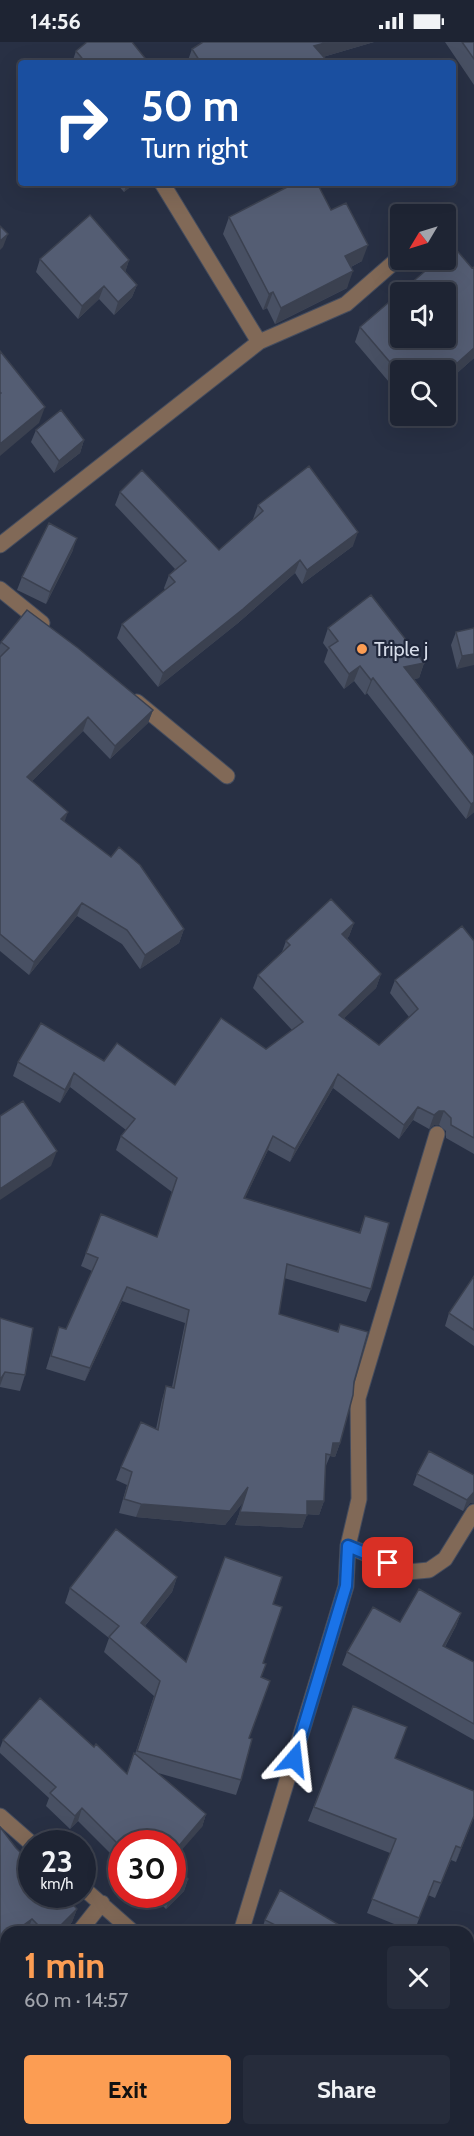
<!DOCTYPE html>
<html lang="en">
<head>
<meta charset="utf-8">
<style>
  body { margin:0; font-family:Cabin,sans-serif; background:#262c3b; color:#f1f3f6; height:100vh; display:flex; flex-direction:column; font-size:22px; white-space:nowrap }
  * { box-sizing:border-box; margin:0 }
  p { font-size:20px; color:#a1a4ac }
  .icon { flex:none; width:33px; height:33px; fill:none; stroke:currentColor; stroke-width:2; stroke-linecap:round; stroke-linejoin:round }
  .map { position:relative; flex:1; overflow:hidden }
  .drawer { position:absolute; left:0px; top:1884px; width:474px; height:210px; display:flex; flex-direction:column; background:#1e2433; border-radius:18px 18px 0 0; box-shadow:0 6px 24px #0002,0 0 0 2px #3c414e }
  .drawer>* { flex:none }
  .guide { position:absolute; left:18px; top:18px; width:438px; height:126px; border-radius:6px; box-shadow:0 6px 24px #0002,0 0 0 2px #3c414e; background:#1a4fa0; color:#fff; overflow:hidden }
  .needle { width:39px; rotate:232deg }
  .tools { position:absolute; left:390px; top:162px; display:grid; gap:12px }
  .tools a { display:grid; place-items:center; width:66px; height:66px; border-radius:6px; background:#1e2433; box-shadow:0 6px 24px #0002,0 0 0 2px #3c414e; font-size:30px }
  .speed { position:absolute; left:18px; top:1788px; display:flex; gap:12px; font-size:30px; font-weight:700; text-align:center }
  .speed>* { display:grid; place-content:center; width:78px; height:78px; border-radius:50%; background:#1e2433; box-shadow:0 6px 24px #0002,0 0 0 2px #3c414e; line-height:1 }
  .speed small { font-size:15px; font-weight:400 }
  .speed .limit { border:9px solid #d22; background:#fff; color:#111 }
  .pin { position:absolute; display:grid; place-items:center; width:51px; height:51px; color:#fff; margin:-26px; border-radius:12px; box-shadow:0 3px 9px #0006 }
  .me { position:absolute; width:66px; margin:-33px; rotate:17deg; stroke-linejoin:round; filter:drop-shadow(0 0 4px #0008) }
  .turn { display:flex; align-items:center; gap:21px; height:126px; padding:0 24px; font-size:27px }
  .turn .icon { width:78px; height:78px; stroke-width:2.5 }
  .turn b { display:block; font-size:42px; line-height:51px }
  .round { display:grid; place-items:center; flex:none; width:63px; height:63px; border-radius:6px; background:#262c3b }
  .head { display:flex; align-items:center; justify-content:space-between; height:102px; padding:0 24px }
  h1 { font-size:36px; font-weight:800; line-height:45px; color:#fc9d53 }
  .cta { display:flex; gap:12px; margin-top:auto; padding:12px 24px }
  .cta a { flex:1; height:69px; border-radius:6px; background:#fc9d53; color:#111; font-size:24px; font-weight:800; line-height:69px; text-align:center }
  .cta a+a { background:#262c3b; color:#f1f3f6 }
  .status { display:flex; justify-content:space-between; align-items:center; height:42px; padding:0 30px; background:#1e2433; direction:ltr }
  .status svg { height:16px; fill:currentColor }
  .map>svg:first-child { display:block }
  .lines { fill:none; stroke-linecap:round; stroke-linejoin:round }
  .minor-casing { stroke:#444c5e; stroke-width:17 }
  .minor { stroke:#816957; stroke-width:15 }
  .wall { fill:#485063 }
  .shaded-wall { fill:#3b4150 }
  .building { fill:#545d73; stroke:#3b4150; stroke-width:1.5; fill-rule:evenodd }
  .route-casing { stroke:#114b97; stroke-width:15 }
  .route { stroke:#1a73e8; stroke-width:10 }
  .poi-dot { fill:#fc9d53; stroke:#1f263a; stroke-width:2 }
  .labels { text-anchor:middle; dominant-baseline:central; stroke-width:4.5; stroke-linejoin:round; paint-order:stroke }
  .poi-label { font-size:20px; fill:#d6dce9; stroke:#1f263a; text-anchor:start }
</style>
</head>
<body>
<div class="status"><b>14:56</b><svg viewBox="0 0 49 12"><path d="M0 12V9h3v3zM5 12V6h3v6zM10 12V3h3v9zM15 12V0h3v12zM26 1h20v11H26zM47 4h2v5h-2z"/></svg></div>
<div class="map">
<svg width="474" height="2094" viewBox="0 0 474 2094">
  <rect width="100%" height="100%" fill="#283044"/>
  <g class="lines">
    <g class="minor-casing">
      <path id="minor" d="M162,141L259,300
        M0,503L259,300L346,262L400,215
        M0,547L42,581
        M137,660L227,734
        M348,1504L408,1530L429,1528L445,1517L474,1470
        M0,1774L32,1802
        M82,1845L133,1890
        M79,1890L102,1861
        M241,1890L346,1544L348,1504L359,1457L358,1356L437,1092
        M0,1988L6,1980
        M351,2088L358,2094"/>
    </g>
    <use href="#minor" class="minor"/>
  </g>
  <path class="wall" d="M203,0H374L323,15L329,21H187L192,7Z
    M445,0H474V43Z
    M76,9L149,21H72Z
    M116,141H135L124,150Z
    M284,141H317L331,168L362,219L351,225L347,246L275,282L267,266L263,268L223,192L229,175L287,145Z
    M40,217L129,218L125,230L137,243L132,255L114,273L99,257L78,277L36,230Z
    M474,225V316L446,341L400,328V353L355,300L360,285Z
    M36,388L84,398L80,411L54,431L31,400Z
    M120,450L219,508L254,477H253L258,463L353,504L302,542L295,531L238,581L158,645L117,596L122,582L165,548L164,546L169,533L175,527L115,463Z
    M73,508L46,562L17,548L22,535Z
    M328,586L424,621L419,636L414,637L474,714V770L466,777L367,651L365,653L354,639L344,647L324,620L328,608L323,601Z
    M474,586L457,627L451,603L456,590Z
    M1,600L153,668L148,681L110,717L83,689L32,739L64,779L184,887L179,901L140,927L122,902L77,874L29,933L0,909V603Z
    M354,881L349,894L347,896L381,932L376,946L344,976L379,1003L409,975L390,951L395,938L474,899V1112L446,1096V1089L439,1083H434L429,1087L413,1078L399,1097L333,1046L290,1120L268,1108L245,1156L359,1191L365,1174L371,1247L366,1260L284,1236L279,1272L337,1290L340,1282L354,1340L340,1401L335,1415L330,1414L325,1426L324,1459L319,1473L307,1472L302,1486L235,1483L244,1459L225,1483L136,1475L119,1471L127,1443L116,1438L121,1425L156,1387L162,1358L166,1344L172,1345L185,1281L122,1259L85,1339L46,1327L59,1285L66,1287L92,1229L81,1224L86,1211L157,1195L172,1150L116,1108L121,1094L126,1088L70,1045L60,1061L13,1034L18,1020L104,1019L175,1043L266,1007L292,988L253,946L258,933L282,910L286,899Z
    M474,1234V1304L445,1284L449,1271Z
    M0,1276L25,1333L20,1349L0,1345Z
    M417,1432L474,1433V1461H470L463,1469L413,1443Z
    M177,1535L172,1550L145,1584L186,1620L273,1562L263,1621L262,1635L241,1738L236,1753L158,1731L206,1772L202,1785L122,1802V1823L78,1779L70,1787L46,1764L49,1756L0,1711V1706L3,1698L94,1705L127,1732L135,1712L154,1654L104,1610L109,1596L65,1561L70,1546Z
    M461,1571L456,1584L445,1605L474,1620V1698L342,1623L347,1610L400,1580Z
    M353,1664L395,1716L474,1749V1775L456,1820L451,1818L435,1856L428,1853L414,1890L367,1871L390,1811L308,1779Z
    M16,1806L77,1867L72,1880L63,1890H6V1906L0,1910Z
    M188,1837L184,1849L166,1867L151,1852H172Z
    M265,1878L351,1890H261Z
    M474,1897V1924L468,1920V1907Z
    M474,1931V2016L468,2011V1938Z
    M401,2088H460L456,2094H408Z"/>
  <path class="shaded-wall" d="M328,0H374L309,19L314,4Z
    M127,141H135L124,150Z
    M8,192L3,205L0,208V199Z
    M368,203L362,219L339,231L345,214Z
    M129,218L125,231L121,225Z
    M353,229L347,246L275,282L281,266Z
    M137,243L132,255L114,273L118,260Z
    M104,244L99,257L78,277L82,264Z
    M273,250L267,266L263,268L269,252Z
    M474,306V316L446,341V331Z
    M45,365L39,381L0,414V402Z
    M84,398L80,411L54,431L59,419Z
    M358,490L353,504L302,542L307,528Z
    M77,496L73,508L46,562L50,550Z
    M300,518L295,531L238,581L158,645L163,631Z
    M474,612V623L457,627L462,614Z
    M424,621L419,636L399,640L404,625Z
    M360,624L354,639L344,647L349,632Z
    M373,636L367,651L365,653L371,638Z
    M153,668L148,681L110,717L115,704Z
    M88,675L83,689L22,749L27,735Z
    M474,760V770L466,777L471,762Z
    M68,770L63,784L61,777Z
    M82,861L77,874L29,933L34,920Z
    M354,881L349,894L337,905L342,892Z
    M184,887L179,901L140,927L145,913Z
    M381,932L376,946L334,986L339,973Z
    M74,1031L70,1045L60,1061L65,1048Z
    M338,1032L333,1046L290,1120L295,1107Z
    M418,1065L413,1078L399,1097L404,1083Z
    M439,1069H444L439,1083H434L429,1087L434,1073Z
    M273,1094L268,1108L239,1169L244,1156Z
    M57,1109L51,1124L0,1158V1147Z
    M127,1245L122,1259L85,1339L90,1326Z
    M5,1330L0,1344V1338Z
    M333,1401H340L335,1415L330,1414Z
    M248,1445L244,1459L225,1483L136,1475L141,1462Z
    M474,1450V1461H470L463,1469L467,1458Z
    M307,1459H324L319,1473L302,1472Z
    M240,1470L307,1473L302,1486L235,1483Z
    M177,1535L172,1550L135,1596L141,1581Z
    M461,1571L456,1584L438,1617L443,1604Z
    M82,1766L78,1779L70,1787L75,1774Z
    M206,1772L202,1785L172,1819V1812Z
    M474,1774V1775L456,1820L461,1806Z
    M188,1837L184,1849L166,1867L170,1854Z
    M77,1867L72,1880L63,1890H54Z
    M32,1877L27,1890H14Z
    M6,1896V1906L0,1910V1900Z
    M455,2088H460L456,2094H450Z"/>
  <path class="building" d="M87,0H132L149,21H86L76,9Z
    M203,0H328L314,4L329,21H201L192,7Z
    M462,0H474V17Z
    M295,141H317L331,168L346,161L368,203L345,214L353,229L281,266L273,250L269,252L229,175Z
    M90,173L129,218L121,225L137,243L118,260L104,244L82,264L40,217Z
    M0,184L8,192L0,199Z
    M453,204L472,226L474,225V306L446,331V328H400V332L360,285L438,218H446V211ZM400,250H446V296H400Z
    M0,309L45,365L0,402V352L1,351L0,350Z
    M61,368L84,398L59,419L36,388Z
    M309,424L358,490L307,528L300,518L243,567L163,631L122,582L175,540L169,533L186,519L120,450L142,428L219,508L263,469L258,463Z
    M49,481L77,496L50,550L22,535Z
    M371,553L424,621L404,625L474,714V760L471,762L373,636L371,638L360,624L349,632L329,605L338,599L328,586Z
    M27,568L78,606L153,668L115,704L88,675L27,735L68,770L61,777L111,815L119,805L140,823L184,887L145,913L127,888L82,861L34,920L0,892V615L9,606L1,600Z
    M474,586V612L462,614L456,590Z
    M331,857L354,881L342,892L381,932L339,973L379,1003L418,967L395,938L462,884L474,899V1096L451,1083V1076L444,1069H439L434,1073L418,1065L404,1083L338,1032L295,1107L273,1094L244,1156L360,1191L365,1174L389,1181L371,1247L287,1222L279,1272L338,1290L340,1282L368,1290L354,1340L353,1353L340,1401H333L331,1413L326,1412L324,1459H307V1473L240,1470L248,1445L230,1469L141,1462L124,1457L132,1430L121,1425L141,1380L158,1388L166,1344L174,1346L189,1268L127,1245L90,1326L51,1314L59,1285L66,1287L98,1216L86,1211L101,1172L157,1195L177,1136L121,1094L135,1077L74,1031L65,1048L18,1020L41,981L104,1019L117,1001L175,1043L221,976L266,1007L303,980L258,933L290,903L286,899Z
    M23,1059L57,1109L0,1147V1074Z
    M474,1234V1288L449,1271Z
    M0,1276L33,1286L25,1333L5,1330L0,1338Z
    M429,1409L474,1433V1450L467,1458L417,1432Z
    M116,1487L177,1535L141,1581L186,1620L225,1515L282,1535L273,1562L282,1565L263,1621L266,1622L261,1635L270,1639L249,1696L252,1697L241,1738L137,1709L160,1639L109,1595L119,1584L70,1546Z
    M419,1547L461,1571L443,1604L474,1620V1682L347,1610L373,1565L400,1580Z
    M40,1656L94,1705L96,1702L127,1732L134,1711L206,1772L172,1812V1802H122V1806L82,1766L75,1774L50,1751L56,1745L3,1698Z
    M353,1664L407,1685L395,1716L474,1749V1774L461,1806L456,1804L441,1841L434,1839L419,1876L372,1857L396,1797L314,1765Z
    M0,1785L16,1806L32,1822V1852H63L77,1867L54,1890H45L32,1877L14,1890H6V1896L0,1900Z
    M172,1821L188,1837L172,1852Z
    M280,1848L351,1890H289L265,1878Z
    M474,1897V1908L469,1904Z
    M474,1931V1999L468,1994V1938Z
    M85,2088H136L143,2094H80Z
    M421,2088H455L450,2094H428Z"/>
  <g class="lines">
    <g class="route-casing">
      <path id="route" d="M294,1717L346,1544L348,1504L388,1521"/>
    </g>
    <use href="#route" class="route"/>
  </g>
  <circle class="poi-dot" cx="362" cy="607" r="6"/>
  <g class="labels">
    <g class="poi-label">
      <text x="374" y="607">Triple j</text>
    </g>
  </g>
</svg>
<div class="tools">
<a><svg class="needle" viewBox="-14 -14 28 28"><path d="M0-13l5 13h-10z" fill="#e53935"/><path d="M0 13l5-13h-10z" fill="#a1a4ac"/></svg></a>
<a><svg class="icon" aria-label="sound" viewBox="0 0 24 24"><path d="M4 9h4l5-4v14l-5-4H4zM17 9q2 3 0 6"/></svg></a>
<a><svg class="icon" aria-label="search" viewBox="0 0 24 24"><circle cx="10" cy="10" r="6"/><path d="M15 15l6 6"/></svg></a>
</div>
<div class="speed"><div>23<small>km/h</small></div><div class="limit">30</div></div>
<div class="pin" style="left:388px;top:1521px;background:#d93025"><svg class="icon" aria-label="arrive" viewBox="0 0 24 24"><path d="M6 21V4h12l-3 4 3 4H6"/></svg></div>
<svg class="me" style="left:294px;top:1717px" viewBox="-20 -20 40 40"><path d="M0-17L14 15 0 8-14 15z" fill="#1a73e8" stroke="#fff" stroke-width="4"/></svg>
<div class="guide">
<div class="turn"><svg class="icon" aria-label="right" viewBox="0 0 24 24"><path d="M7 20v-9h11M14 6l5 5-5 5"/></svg><div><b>50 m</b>Turn right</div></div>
</div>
<section class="drawer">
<div class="head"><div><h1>1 min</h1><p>60 m · 14:57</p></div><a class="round"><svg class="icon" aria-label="close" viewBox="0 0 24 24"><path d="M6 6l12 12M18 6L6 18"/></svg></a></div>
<div class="cta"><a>Exit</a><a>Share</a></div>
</section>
</div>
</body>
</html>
